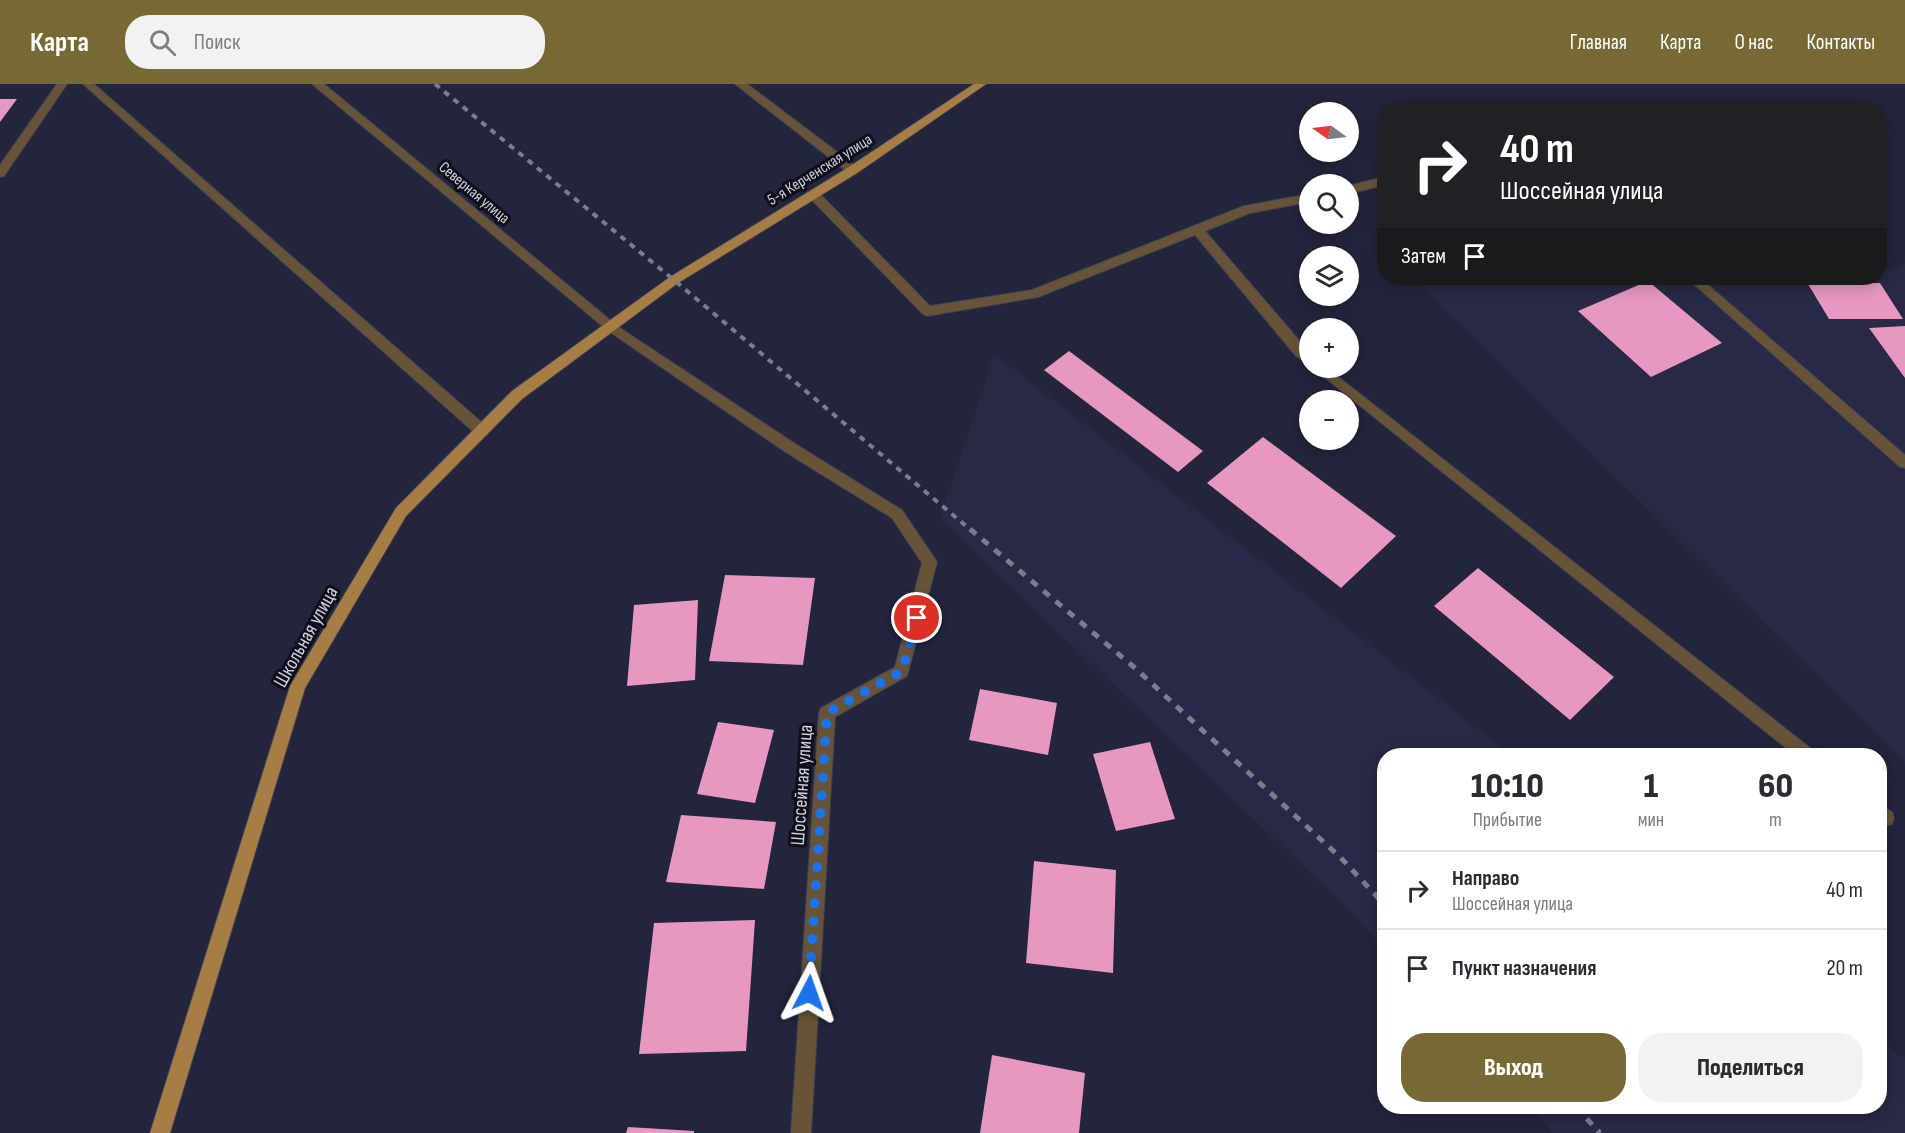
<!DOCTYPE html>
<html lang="ru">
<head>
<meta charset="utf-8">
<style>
  body { margin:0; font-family:"Sofia Sans Condensed",sans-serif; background:#f2f2f3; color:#2b2b33; height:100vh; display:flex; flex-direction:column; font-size:22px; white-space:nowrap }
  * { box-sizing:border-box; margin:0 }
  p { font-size:20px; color:#7c7c81 }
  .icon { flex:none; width:33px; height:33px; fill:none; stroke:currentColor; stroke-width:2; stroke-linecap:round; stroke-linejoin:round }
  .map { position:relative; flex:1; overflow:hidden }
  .side { position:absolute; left:1377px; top:664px; width:510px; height:366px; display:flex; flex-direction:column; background:#fff; border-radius:24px; box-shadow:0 3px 15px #0003 }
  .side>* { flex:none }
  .top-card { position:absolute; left:1377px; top:18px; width:510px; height:183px; border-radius:24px; box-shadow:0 3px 15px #0003; background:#202124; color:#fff; overflow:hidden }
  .needle { width:39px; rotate:284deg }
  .controls { position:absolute; left:1299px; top:18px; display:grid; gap:12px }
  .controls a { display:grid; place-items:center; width:60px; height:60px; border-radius:50%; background:#fff; box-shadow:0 3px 15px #0003; font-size:30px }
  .pin { position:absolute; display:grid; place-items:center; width:51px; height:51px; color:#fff; margin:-26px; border:3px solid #fff; border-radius:50%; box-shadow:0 2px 6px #0007 }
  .me { position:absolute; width:66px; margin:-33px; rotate:4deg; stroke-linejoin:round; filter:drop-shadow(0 0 4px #0008) }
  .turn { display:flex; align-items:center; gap:21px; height:126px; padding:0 24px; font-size:27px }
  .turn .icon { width:78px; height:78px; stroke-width:2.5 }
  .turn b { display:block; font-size:42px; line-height:51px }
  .then { display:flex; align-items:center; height:57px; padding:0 24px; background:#0003; gap:12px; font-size:22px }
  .eta { display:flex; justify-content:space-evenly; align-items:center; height:102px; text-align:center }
  .eta b { font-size:36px; font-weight:800; line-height:42px }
  .cta { display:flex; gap:12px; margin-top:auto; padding:12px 24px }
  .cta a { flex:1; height:69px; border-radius:24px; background:#776934; color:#fff; font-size:24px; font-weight:800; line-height:69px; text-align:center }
  .cta a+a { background:#f2f2f3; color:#2b2b33 }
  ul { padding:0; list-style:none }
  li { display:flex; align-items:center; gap:18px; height:78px; padding:0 24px; border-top:2px solid #e1e1e2 }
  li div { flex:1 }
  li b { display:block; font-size:22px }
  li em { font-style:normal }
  header { display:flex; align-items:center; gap:36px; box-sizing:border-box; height:84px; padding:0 30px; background:#776934; color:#fff }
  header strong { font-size:28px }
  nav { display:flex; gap:33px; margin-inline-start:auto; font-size:21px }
  .search { width:420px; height:54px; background:#f2f2f3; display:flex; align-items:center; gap:15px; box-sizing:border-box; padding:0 21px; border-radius:24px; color:#7c7c81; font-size:22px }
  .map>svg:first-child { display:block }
  .built { fill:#272946 }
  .building { fill:#e698c0 }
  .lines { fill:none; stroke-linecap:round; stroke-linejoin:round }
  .service-casing { stroke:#3e4155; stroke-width:2 }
  .minor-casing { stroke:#3e4155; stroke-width:2 }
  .primary-casing { stroke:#3e4155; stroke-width:2 }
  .service { fill:#675338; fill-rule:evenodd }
  .minor { fill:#675338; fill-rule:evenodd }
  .primary { fill:#a67d44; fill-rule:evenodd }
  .rail-far1 { stroke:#7a7c8f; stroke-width:4; stroke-dasharray:6 6; stroke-linecap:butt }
  .rail { stroke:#7a7c8f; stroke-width:5; stroke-dasharray:8 8; stroke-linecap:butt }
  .route { stroke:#1a73e8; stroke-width:10; stroke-dasharray:0 18 }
  .labels { text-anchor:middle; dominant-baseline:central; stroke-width:6; stroke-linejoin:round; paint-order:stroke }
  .far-street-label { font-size:16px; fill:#cfd1e0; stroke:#0e0f19 }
  .street-label { font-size:20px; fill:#cfd1e0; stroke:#0e0f19 }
</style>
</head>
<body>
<header>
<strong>Карта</strong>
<div class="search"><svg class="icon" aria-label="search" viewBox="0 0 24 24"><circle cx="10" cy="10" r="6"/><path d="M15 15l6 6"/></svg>Поиск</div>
<nav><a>Главная</a><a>Карта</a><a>О нас</a><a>Контакты</a></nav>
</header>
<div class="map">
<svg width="1905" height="1049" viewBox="0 0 1905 1049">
  <rect width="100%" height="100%" fill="#22253b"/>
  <path class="built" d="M1905,179V678L1413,194H1880V188Z
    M994,270L1513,672H1384V864L1356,833L940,435Z
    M1880,955L1905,975V1049H1553L1530,1023H1880Z"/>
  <path class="building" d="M0,15H17L0,38Z
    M1648,197L1722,259L1651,293L1578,227Z
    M1880,199L1903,235H1829L1808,200Z
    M1905,242V294L1869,244Z
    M1069,267L1203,367L1178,388L1044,286Z
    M1263,353L1396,452L1341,504L1207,399Z
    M1478,484L1614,593L1570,636L1434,522Z
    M725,491L815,494L803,581L709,577Z
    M698,516L695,596L627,602L634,521Z
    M980,605L1057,619L1048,671L969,656Z
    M718,638L774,646L755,719L697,710Z
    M1150,658L1175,735L1116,747L1093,670Z
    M681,731L776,738L764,805L666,798Z
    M1034,777L1116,786L1113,889L1026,879Z
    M755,836L746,967L639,970L654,839Z
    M992,971L1085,989L1079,1049H980Z
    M628,1043L694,1047V1049H626Z"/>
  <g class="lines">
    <g class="service-casing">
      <path id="service" d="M312,0H324L615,240L617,243L615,246H607Z
        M1384,93V101L1348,110V102Z
        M813,106L817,107L930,222L1032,206L1244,122L1310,110V118L1250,129L1205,147L1310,269V281L1296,272L1195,151L1038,213L927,232L923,230L809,113L807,110Z
        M1687,194H1700L1905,371V384L1900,383Z
        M1313,284H1327L1814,667L1816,672H1796Z
        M1880,721L1892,728L1894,734L1892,740L1886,742L1880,739Z"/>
    </g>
    <g class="minor-casing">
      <path id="minor" d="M57,0H67L4,92L0,93V81Z
        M83,0H94L487,343L489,347L487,351H477Z
        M735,0H747L857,83V89H849Z
        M611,238L797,361L902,426L937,478L907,592L835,633L811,1049H791L819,629L821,624L895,583L922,479L892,434L787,369L607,246L605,243Z"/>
    </g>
    <g class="primary-casing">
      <path id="primary" d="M974,0H986L857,89L678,199L522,315L406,432L305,604L170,1049H150L290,602L396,424L512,307L670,193L849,83Z"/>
    </g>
    <use href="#service" class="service"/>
    <use href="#minor" class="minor"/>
    <use href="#primary" class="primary"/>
    <path class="rail-far1" d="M435,0L674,196L972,447"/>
    <path class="rail" d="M970,445L1135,584L1341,774L1384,820
      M1576,1023L1600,1049"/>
  </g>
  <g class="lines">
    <path class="route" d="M809,909L827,629L902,587L917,534"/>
  </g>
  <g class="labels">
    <g class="far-street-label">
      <text transform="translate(820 86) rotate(-32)">5-я Керченская улица</text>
      <text transform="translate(474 109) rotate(40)">Северная улица</text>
    </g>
    <g class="street-label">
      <text transform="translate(306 553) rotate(-61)">Школьная улица</text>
      <text transform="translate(802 701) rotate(-86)">Шоссейная улица</text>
    </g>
  </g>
</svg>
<div class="controls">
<a><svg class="needle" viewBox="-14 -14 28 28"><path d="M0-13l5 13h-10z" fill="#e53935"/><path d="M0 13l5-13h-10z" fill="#7c7c81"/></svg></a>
<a><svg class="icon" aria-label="search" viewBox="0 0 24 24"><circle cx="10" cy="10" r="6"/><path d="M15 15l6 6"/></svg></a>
<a><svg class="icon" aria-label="layers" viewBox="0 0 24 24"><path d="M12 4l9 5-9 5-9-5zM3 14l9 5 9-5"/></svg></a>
<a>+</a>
<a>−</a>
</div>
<div class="pin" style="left:917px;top:534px;background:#d93025"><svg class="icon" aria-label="arrive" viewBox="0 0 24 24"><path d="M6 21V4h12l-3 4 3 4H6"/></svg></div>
<svg class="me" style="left:809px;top:909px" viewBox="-20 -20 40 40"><path d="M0-17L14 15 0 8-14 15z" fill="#1a73e8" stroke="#fff" stroke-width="4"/></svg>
<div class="top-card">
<div class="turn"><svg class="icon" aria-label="right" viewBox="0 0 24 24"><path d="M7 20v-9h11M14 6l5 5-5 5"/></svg><div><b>40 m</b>Шоссейная улица</div></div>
<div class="then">Затем<svg class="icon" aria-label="arrive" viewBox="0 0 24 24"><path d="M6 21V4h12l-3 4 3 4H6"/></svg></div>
</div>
<section class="side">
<div class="eta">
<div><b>10:10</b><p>Прибытие</p></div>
<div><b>1</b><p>мин</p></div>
<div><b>60</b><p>m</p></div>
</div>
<ul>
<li><svg class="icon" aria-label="right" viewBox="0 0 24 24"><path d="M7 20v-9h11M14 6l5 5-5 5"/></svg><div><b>Направо</b><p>Шоссейная улица</p></div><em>40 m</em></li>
<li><svg class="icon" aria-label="arrive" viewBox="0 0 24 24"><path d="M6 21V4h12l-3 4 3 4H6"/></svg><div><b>Пункт назначения</b></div><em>20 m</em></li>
</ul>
<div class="cta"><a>Выход</a><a>Поделиться</a></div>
</section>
</div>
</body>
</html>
